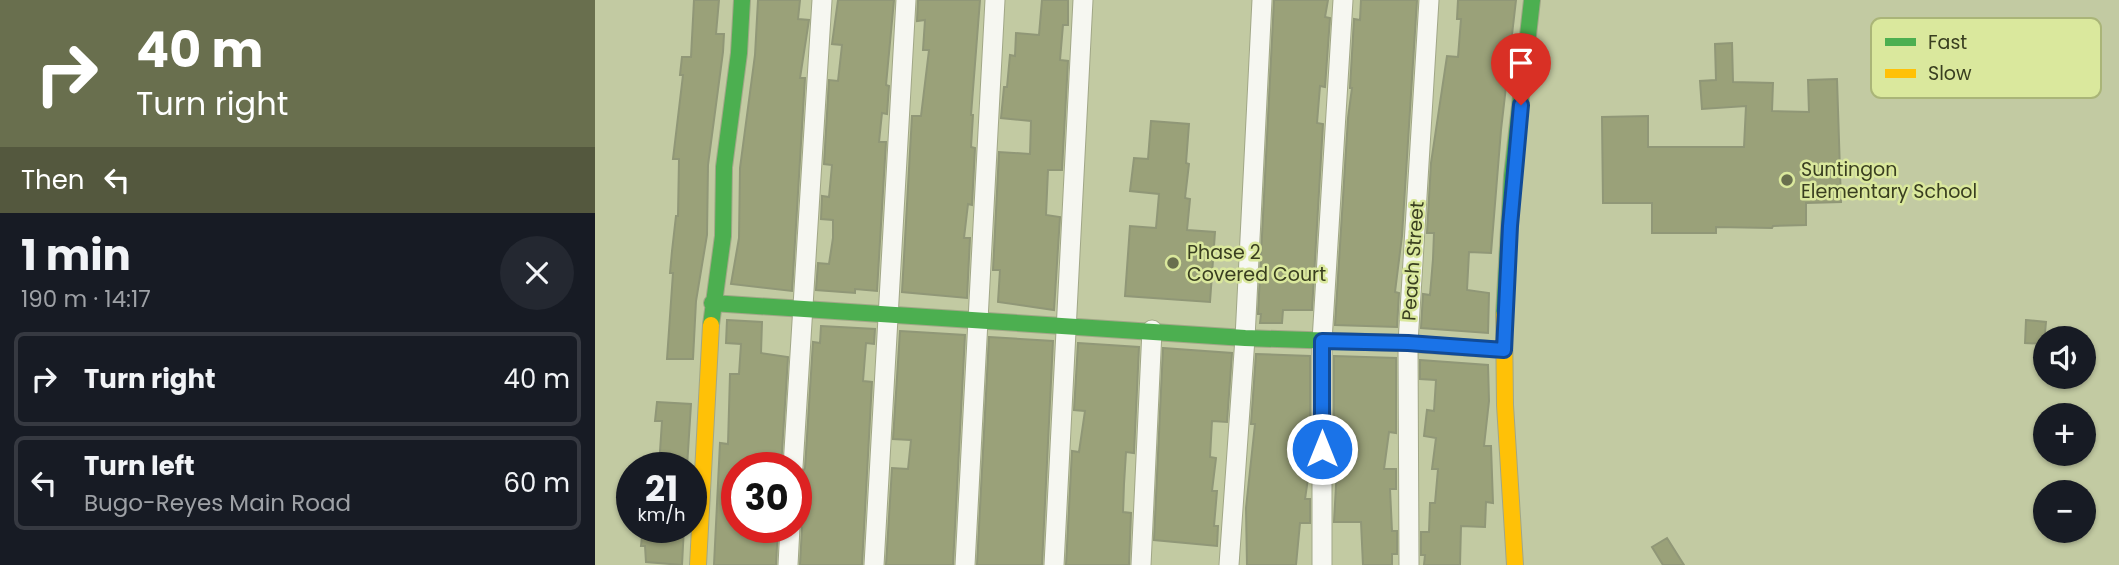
<!DOCTYPE html>
<html lang="en">
<head>
<meta charset="utf-8">
<style>
  body { margin:0; font-family:Poppins,sans-serif; background:#242831; color:#f1f3f6; height:100vh; display:flex; flex-direction:column; font-size:26px; white-space:nowrap }
  * { box-sizing:border-box; margin:0 }
  p { font-size:23px; color:#9ea1a6 }
  .icon { flex:none; width:38px; height:38px; fill:none; stroke:currentColor; stroke-width:2; stroke-linecap:round; stroke-linejoin:round }
  .map { position:relative; flex:1; overflow:hidden }
  .details { display:flex; flex-direction:column; background:#171b24; width:595px }
  .details>* { flex:none }
  .hud { background:#696f4e; color:#fff; overflow:hidden }
  .tools { position:absolute; left:1438px; top:326px; display:grid; gap:14px }
  .tools a { display:grid; place-items:center; width:63px; height:63px; border-radius:50%; background:#171b24; box-shadow:0 2px 5px #0004; font-size:35px }
  .speed { position:absolute; left:21px; top:452px; display:flex; gap:14px; font-size:35px; font-weight:700; text-align:center }
  .speed>* { display:grid; place-content:center; width:91px; height:91px; border-radius:50%; background:#171b24; box-shadow:0 2px 5px #0004; line-height:1 }
  .speed small { font-size:18px; font-weight:400 }
  .speed .limit { border:10px solid #d22; background:#fff; color:#111 }
  .pin { position:absolute; display:grid; place-items:center; width:60px; height:60px; color:#fff; margin:-72px -30px; border-radius:50% 50% 50% 0; rotate:-45deg; box-shadow:0 0 7px #0007 }
  .pin .icon { rotate:45deg }
  .me { position:absolute; width:77px; margin:-38px; rotate:0deg; stroke-linejoin:round; filter:drop-shadow(0 0 5px #0008) }
  .turn { display:flex; align-items:center; gap:24px; height:147px; padding:0 21px; font-size:32px }
  .turn .icon { width:91px; height:91px; stroke-width:2.5 }
  .turn b { display:block; font-size:49px; line-height:60px }
  .then { display:flex; align-items:center; height:66px; padding:0 21px; background:#0003; gap:14px; font-size:26px }
  .round { display:grid; place-items:center; flex:none; width:74px; height:74px; border-radius:37px; background:#242831 }
  .headline { display:flex; align-items:center; justify-content:space-between; height:119px; padding:0 21px }
  h1 { font-size:42px; font-weight:700; line-height:52px }
  ul { padding:0; list-style:none }
  li { display:flex; align-items:center; gap:21px; height:94px; margin:0 14px 10px; padding:0 7px; border:4px solid #363941; border-radius:10px }
  li div { flex:1 }
  li b { display:block; font-size:26px }
  li em { font-style:normal }
  main { display:flex; flex:1; min-height:0 }
  .map>svg:first-child { display:block }
  .building { fill:#9aa179; stroke:#909777; stroke-width:2 }
  .lines { fill:none; stroke-linecap:round; stroke-linejoin:round }
  .street-casing { stroke:#a1a787; stroke-width:21 }
  .fast-casing { stroke:#a1a787; stroke-width:18 }
  .slow-casing { stroke:#a1a787; stroke-width:18 }
  .street { stroke:#f6f7f1; stroke-width:19 }
  .fast { stroke:#4caf50; stroke-width:16 }
  .slow { stroke:#ffc107; stroke-width:16 }
  .route-casing { stroke:#114b97; stroke-width:18 }
  .route { stroke:#1a73e8; stroke-width:12 }
  .poi-dot { fill:#696f4e; stroke:#dae89d; stroke-width:2.5 }
  .labels { text-anchor:middle; dominant-baseline:central; stroke-width:5; stroke-linejoin:round; paint-order:stroke }
  .poi-label { font-size:19px; fill:#393e20; stroke:#dae89d; text-anchor:start }
  .street-label { font-size:19px; fill:#393e20; stroke:#dae89d }
  .key { fill:#dae89d; stroke:#aab578; stroke-width:2 }
  .key-label { font-size:19px; fill:#393e20 }
</style>
</head>
<body>
<main>
<section class="details">
<div class="hud">
<div class="turn"><svg class="icon" aria-label="right" viewBox="0 0 24 24"><path d="M7 20v-9h11M14 6l5 5-5 5"/></svg><div><b>40 m</b>Turn right</div></div>
<div class="then">Then<svg class="icon" aria-label="left" viewBox="0 0 24 24"><path d="M17 20v-9H6M10 6l-5 5 5 5"/></svg></div>
</div>
<div class="headline"><div><h1>1 min</h1><p>190 m · 14:17</p></div><a class="round"><svg class="icon" aria-label="close" viewBox="0 0 24 24"><path d="M6 6l12 12M18 6L6 18"/></svg></a></div>
<ul>
<li><svg class="icon" aria-label="right" viewBox="0 0 24 24"><path d="M7 20v-9h11M14 6l5 5-5 5"/></svg><div><b>Turn right</b></div><em>40 m</em></li>
<li><svg class="icon" aria-label="left" viewBox="0 0 24 24"><path d="M17 20v-9H6M10 6l-5 5 5 5"/></svg><div><b>Turn left</b><p>Bugo-Reyes Main Road</p></div><em>60 m</em></li>
</ul>
</section>
<div class="map">
<svg width="1524" height="565" viewBox="0 0 1524 565">
  <rect width="100%" height="100%" fill="#c2caa2"/>
  <path class="building" d="M99,0H124L121,34H129L128,52L113,165L112,235L101,301L98,359H72L78,273H75L77,251L81,216H83L84,159H78L88,75H85L87,57H96Z
    M163,0H205L203,19L214,20L205,78H210L197,291L136,284L144,238L145,168L160,55Z
    M243,0H299L291,85L294,86L292,114L287,113L284,142H291L282,291L260,289V293L221,290L223,263L234,264L238,238V220L226,219L227,196L234,197L237,165L229,164L234,80L243,81L247,45L237,44Z
    M323,0H385L376,115H378L376,147L380,148L377,205L373,204L369,238H375L372,298L307,292L317,116H326L334,50H328L330,20L322,21Z
    M447,0H473V25H468L465,60L473,61L467,170H453L451,215L465,217L459,310L403,302L405,270H398L404,152L435,154L436,121L406,118L409,87H412L415,55L420,56L421,33L444,35Z
    M679,0H733L730,17L735,18L730,87L725,86L722,123L728,124L717,310H688L687,323H665L666,314H663Z
    M766,0H822L807,236L800,292L804,293L802,327L740,325L753,118L757,88H755L759,19L765,20Z
    M863,0H921L906,130L896,253L874,252L872,290L894,293L893,333L826,328L828,294L835,295L838,259L839,233H832L836,163L852,56L863,57L866,19H862Z
    M1137,43L1138,82L1178,83L1177,111L1214,112L1213,80L1242,79L1246,202L1211,203V225L1178,226L1177,228L1121,227V233H1057V203H1008L1007,117L1053,116V147H1149L1151,106L1107,109L1105,81L1121,80L1120,44Z
    M556,121L594,124L591,163L594,164L590,198L595,199L592,230L620,232L615,302L530,296L535,226L561,228L564,194L535,191L539,158L553,159Z
    M132,320L167,322L166,353L193,357L186,467H142V527H183L181,565H119L125,443L133,444L135,374H144L146,344L131,343Z
    M1431,320L1451,322L1449,344L1430,343Z
    M226,326L280,329L279,344L271,343L268,381L277,382L267,565H205L207,528L201,517L202,506H205V476L210,468L218,342L225,343Z
    M305,331L370,335L358,565H291L297,468L313,469L316,440L298,439Z
    M394,337L458,341L447,565H382Z
    M483,343L544,347L539,453L531,452L529,484L528,512L536,513L534,565H471L477,451L484,452L490,411L479,410Z
    M568,348L637,353L632,422L617,421L615,457L621,458L617,491H622L619,526H623L622,546L559,540Z
    M661,354L715,356V465L710,499H715V523H705L701,565H652L651,508L660,424H656Z
    M739,356L801,358V433L794,432L789,469H801V489H795L797,531H802V554H797V565H768L766,522H739L742,468H739Z
    M825,360L893,365L894,401L889,446H896L898,503L891,502L890,527L866,526L865,565H829L830,555H826V532H834L835,503H840L843,469H837L841,438L829,436L832,410L839,411L841,380L825,379Z
    M62,402L96,404L92,467H64L67,421H60Z
    M48,527H89L87,565L51,562L50,546H46Z
    M1072,538L1089,565H1068L1057,547Z"/>
  <g class="lines">
    <g class="street-casing">
      <path id="street" d="M198,467L227,0
        M193,565L195,527
        M279,565L311,0
        M370,565L400,0
        M459,565L488,0
        M546,565L557,330
        M634,565L650,338L667,0
        M727,565V341L748,0
        M814,565L813,343L834,0"/>
    </g>
    <g class="fast-casing">
      <path id="fast" d="M117,303L650,338L803,343
        M909,315L917,176L937,0
        M116,325L128,236L129,167L144,53L147,0"/>
    </g>
    <g class="slow-casing">
      <path id="slow" d="M909,315L910,405L920,565
        M803,343L909,350
        M103,565L116,325"/>
    </g>
    <use href="#street" class="street"/>
    <use href="#fast" class="fast"/>
    <use href="#slow" class="slow"/>
  </g>
  <g class="lines">
    <g class="route-casing">
      <path id="route" d="M727,449V341L813,343L909,350L915,226L926,105"/>
    </g>
    <use href="#route" class="route"/>
  </g>
  <g class="poi-dot">
    <circle cx="1192" cy="180" r="7"/>
    <circle cx="578" cy="263" r="7"/>
  </g>
  <g class="labels">
    <g class="poi-label">
      <text x="1206" y="169">Suntingon<tspan x="1206" dy="22">Elementary School</tspan></text>
      <text x="592" y="252">Phase 2<tspan x="592" dy="22">Covered Court</tspan></text>
    </g>
    <g class="street-label">
      <text transform="translate(818 261) rotate(-86)">Peach Street</text>
    </g>
  </g>
  <rect x="1276" y="18" width="230" height="80" rx="10" class="key"/>
  <rect x="1290" y="38" width="31" height="8" fill="#4caf50"/>
  <rect x="1290" y="69" width="31" height="9" fill="#ffc107"/>
  <g class="key-label">
    <text x="1333" y="49">Fast</text>
    <text x="1333" y="80">Slow</text>
  </g>
</svg>
<div class="tools">
<a><svg class="icon" aria-label="sound" viewBox="0 0 24 24"><path d="M4 9h4l5-4v14l-5-4H4zM17 9q2 3 0 6"/></svg></a>
<a>+</a>
<a>−</a>
</div>
<div class="speed"><div>21<small>km/h</small></div><div class="limit">30</div></div>
<div class="pin" style="left:926px;top:105px;background:#d93025"><svg class="icon" aria-label="arrive" viewBox="0 0 24 24"><path d="M6 21V4h12l-3 4 3 4H6"/></svg></div>
<svg class="me" style="left:727px;top:449px" viewBox="-20 -20 40 40"><circle r="17" fill="#1a73e8" stroke="#fff" stroke-width="3"/><path d="M0-11L8 9 0 5-8 9z" fill="#fff"/></svg>
</div>
</main>
</body>
</html>
